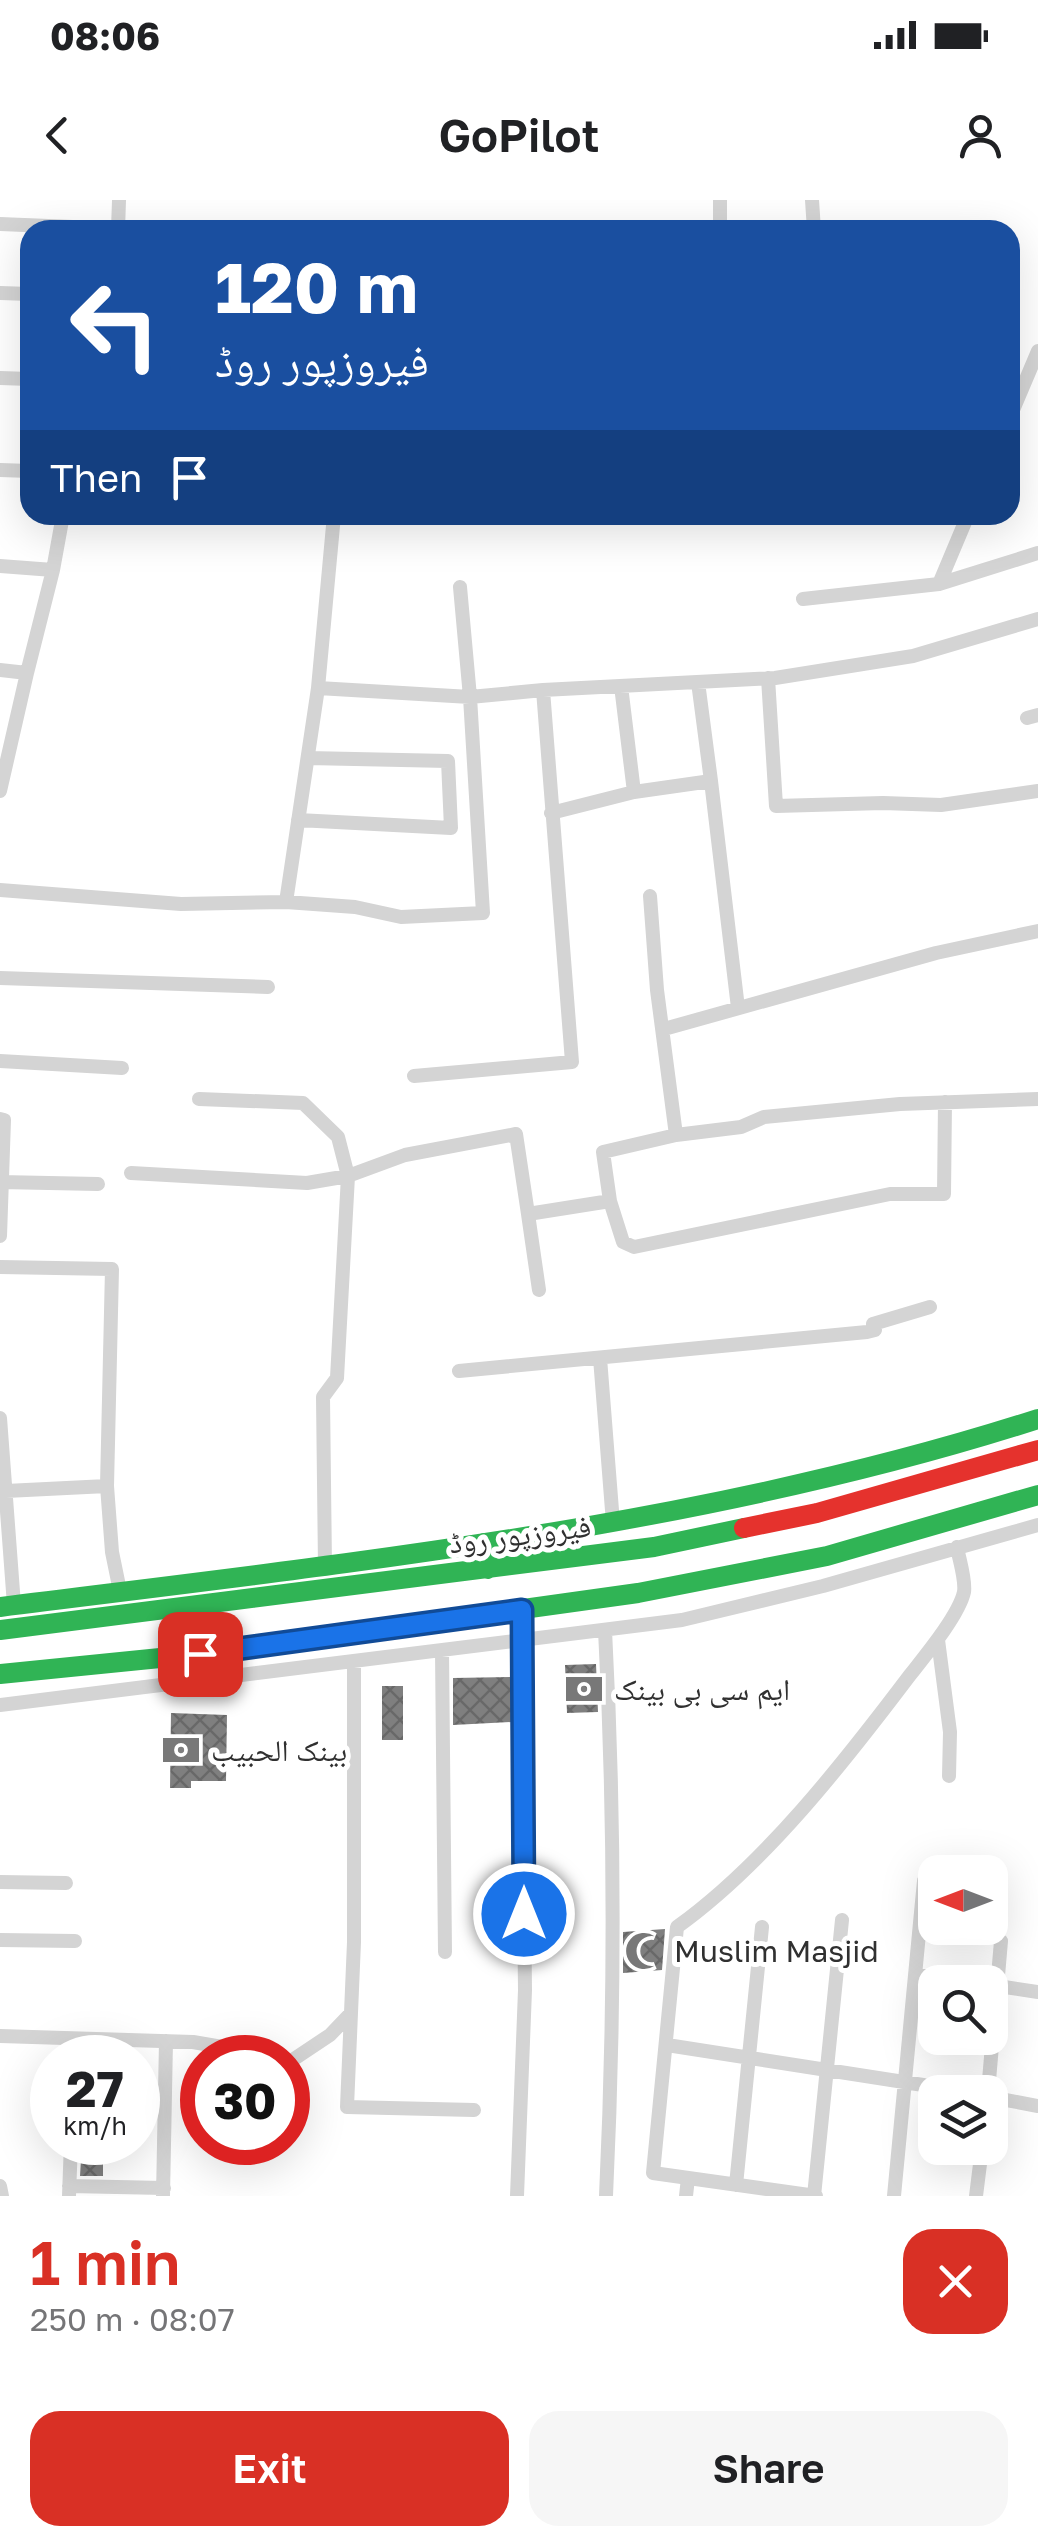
<!DOCTYPE html>
<html lang="en">
<head>
<meta charset="utf-8">
<style>
  body { margin:0; font-family:"Golos Text","Noto Naskh Arabic",sans-serif; background:#f6f6f6; color:#202124; height:100vh; display:flex; flex-direction:column; font-size:38px; white-space:nowrap }
  * { box-sizing:border-box; margin:0 }
  p { font-size:32px; color:#757577 }
  .icon { flex:none; width:55px; height:55px; fill:none; stroke:currentColor; stroke-width:2; stroke-linecap:round; stroke-linejoin:round }
  .map { position:relative; height:1996px; overflow:hidden }
  .panel { display:flex; flex-direction:column; background:#fff; flex:1 }
  .panel>* { flex:none }
  .hud { position:absolute; left:20px; top:20px; width:1000px; height:305px; border-radius:30px; box-shadow:0 10px 40px #0002; background:#1a4fa0; color:#fff; overflow:hidden }
  .needle { width:65px; rotate:270deg }
  .controls { position:absolute; left:918px; top:1655px; display:grid; gap:20px }
  .controls a { display:grid; place-items:center; width:90px; height:90px; border-radius:20px; background:#fff; box-shadow:0 10px 40px #0002; font-size:50px }
  .speed { position:absolute; left:30px; top:1835px; display:flex; gap:20px; font-size:50px; font-weight:700; text-align:center }
  .speed>* { display:grid; place-content:center; width:130px; height:130px; border-radius:50%; background:#fff; box-shadow:0 10px 40px #0002; line-height:1 }
  .speed small { font-size:25px; font-weight:400 }
  .speed .limit { border:15px solid #d22; background:#fff; color:#111 }
  .pin { position:absolute; display:grid; place-items:center; width:85px; height:85px; color:#fff; margin:-42px; border-radius:20px; box-shadow:0 5px 15px #0006 }
  .me { position:absolute; width:110px; margin:-55px; rotate:0deg; stroke-linejoin:round; filter:drop-shadow(0 0 8px #0008) }
  .turn { display:flex; align-items:center; gap:35px; height:210px; padding:0 30px; font-size:45px }
  .turn .icon { width:130px; height:130px; stroke-width:2.5 }
  .turn b { display:block; font-size:70px; line-height:85px }
  .then { display:flex; align-items:center; height:95px; padding:0 30px; background:#0003; gap:20px; font-size:38px }
  .round { display:grid; place-items:center; flex:none; width:105px; height:105px; border-radius:30px; background:#f6f6f6 }
  .headline { display:flex; align-items:center; justify-content:space-between; height:170px; padding:0 30px }
  h1 { font-size:60px; font-weight:600; line-height:75px; color:#d93025 }
  .action { display:flex; gap:20px; margin-top:auto; padding:20px 30px }
  .action a { flex:1; height:115px; border-radius:30px; background:#d93025; color:#fff; font-size:40px; font-weight:600; line-height:115px; text-align:center }
  .action a+a { background:#f6f6f6; color:#202124 }
  .status { display:flex; justify-content:space-between; align-items:center; height:70px; padding:0 50px; background:#fff; direction:ltr }
  .status svg { height:28px; fill:currentColor }
  header { display:flex; justify-content:space-between; align-items:center; height:130px; padding:0 30px; background:#fff; font-size:45px; font-weight:600 }
  .map>svg:first-child { display:block }
  .building { fill:url(#building-cross-hatch) }
  .lines { fill:none; stroke-linecap:round; stroke-linejoin:round }
  .street { stroke:#d4d4d4; stroke-width:14 }
  .fast { stroke:#30b455; stroke-width:20 }
  .jam { stroke:#e5322d; stroke-width:20 }
  .route-casing { stroke:#114b97; stroke-width:25 }
  .route { stroke:#1a73e8; stroke-width:18 }
  .labels { text-anchor:middle; dominant-baseline:central; stroke-width:10; stroke-linejoin:round; paint-order:stroke }
  .street-label { font-size:30px; fill:#303030; stroke:#fff }
  .poi-label { font-size:30px; fill:#303030; stroke:#fff; text-anchor:start }
</style>
</head>
<body>
<div class="status"><b>08:06</b><svg viewBox="0 0 49 12"><path d="M0 12V9h3v3zM5 12V6h3v6zM10 12V3h3v9zM15 12V0h3v12zM26 1h20v11H26zM47 4h2v5h-2z"/></svg></div>
<header><svg class="icon" aria-label="back" viewBox="0 0 24 24"><path d="M15 5l-7 7 7 7"/></svg>GoPilot<svg class="icon" aria-label="person" viewBox="0 0 24 24"><circle cx="12" cy="8" r="4"/><path d="M4 21q1-7 8-7t8 7"/></svg></header>
<div class="map">
<svg width="1038" height="1996" viewBox="0 0 1038 1996">
  <defs>
    <pattern id="building-cross-hatch" width="8" height="8" patternUnits="userSpaceOnUse" patternTransform="scale(2.5)"><rect width="8" height="8" fill="#7f7f7f"/><path d="M0 0l8 8M0 8l8-8" fill="none" stroke="#686868"/></pattern>
  </defs>
  <rect width="100%" height="100%" fill="#fff"/>
  <path class="building" d="M596,1464L598,1512L567,1513L565,1465Z
    M511,1477L512,1522L453,1525V1478Z
    M382,1486H403V1540H382Z
    M171,1513L227,1515L226,1581H191V1588H170Z
    M665,1729L662,1770L623,1773V1732Z
    M82,1943H103V1976H80Z"/>
  <g class="lines">
    <path class="street" d="M812,0L814,30
      M0,24L146,30
      M118,30L119,0
      M720,30V0
      M0,93L30,94
      M0,178L30,179
      M1010,217L1038,151
      M0,270L30,271
      M0,366L53,370
      M939,384L968,315
      M803,399L939,384L1038,353
      M0,470L27,473L0,591
      M27,473L53,370L63,315
      M768,478L776,606L883,603L941,605L1038,591
      M621,486L634,592L711,581L698,482
      M318,488L334,315
      M543,490L775,478L913,456L1038,419
      M1027,518L1038,515
      M711,581L738,808
      M551,613L634,592
      M298,620L451,628L448,561L308,558
      M0,690L181,704L286,702L318,488L470,497L460,387
      M650,696L657,790L676,935L741,927L764,917L900,904L1038,899
      M286,702L355,707L401,717L483,713L470,497L543,490L572,862L414,876
      M0,778L268,787
      M664,829L936,753L1038,731
      M0,861L122,868
      M199,899L303,903L338,937L348,976L337,1178L323,1197L325,1367
      M0,919L4,920L0,1036
      M131,973L307,983L348,976L405,955L516,934L528,1014
      M0,982L98,984
      M610,1001L623,1042L634,1047L890,994H944L945,902
      M0,1067L112,1069L107,1286L6,1291
      M539,1090L528,1014L610,1001L603,952L676,935
      M600,1158L613,1323
      M459,1171L867,1132L875,1130L873,1124L930,1107
      M0,1218L14,1405
      M107,1286L112,1352L120,1391
      M605,1430C615,1619 615,1807 606,1996
      M938,1440L950,1532L949,1576
      M442,1451L445,1752
      M354,1462V1742L347,1907L474,1910
      M0,1505L682,1420L823,1386L1038,1325
      M0,1682L66,1683
      M0,1740L75,1741
      M916,1775L972,1782
      M991,1785L1038,1792
      M0,1836L193,1842L222,1847L238,1858
      M667,1845L968,1892
      M288,1863L330,1835L351,1813
      M988,1892L1001,1741
      M990,1897L1038,1906
      M736,1985L762,1727
      M0,1986L2,1996
      M69,1986L164,1988
      M69,1996L71,1942
      M163,1996L166,1841
      M517,1996L525,1790L521,1409
      M686,1996L688,1978
      M814,1996L842,1720
      M816,1996L653,1973L677,1727C765,1664 845,1561 910,1475C925,1456 959,1415 964,1392C966,1380 959,1359 957,1347
      M894,1996L924,1681
      M976,1996L982,1948"/>
    <path class="fast" d="M483,1343L488,1369
      M0,1407C348,1363 703,1327 1038,1219
      M0,1430L654,1347L744,1328
      M0,1474L200,1454L638,1393L827,1356L1038,1295"/>
    <path class="jam" d="M744,1328L817,1313L1038,1250"/>
  </g>
  <g class="lines">
    <g class="route-casing">
      <path id="route" d="M200,1454L522,1410L524,1714"/>
    </g>
    <use href="#route" class="route"/>
  </g>
  <defs>
    <g id="bank-bare" transform="scale(3)"><path d="M-6-4H6V4H-6ZM0-2.3a2.3 2.3 0 1 0 0 4.6a2.3 2.3 0 1 0 0-4.6Z" fill="#787878" stroke="#fff" stroke-width="2.5" paint-order="stroke"/></g>
    <g id="mosque-bare" transform="scale(3)"><path d="M3.5-4.9A6 6 0 1 0 3.5 4.9A5 5 0 1 1 3.5-4.9Z" fill="#787878" stroke="#fff" stroke-width="2.5" paint-order="stroke"/></g>
  </defs>
  <g fill-rule="evenodd">
    <use href="#bank-bare" x="584" y="1489"/>
    <use href="#bank-bare" x="181" y="1550"/>
    <use href="#mosque-bare" x="644" y="1751"/>
  </g>
  <g class="labels">
    <g class="street-label">
      <text transform="translate(520 1334) rotate(-7)">فیروزپور روڈ</text>
    </g>
    <g class="poi-label">
      <text x="614" y="1489">ایم سی بی بینک</text>
      <text x="211" y="1550">بينک الحبيب</text>
      <text x="674" y="1751">Muslim Masjid</text>
    </g>
  </g>
</svg>
<div class="controls">
<a><svg class="needle" viewBox="-14 -14 28 28"><path d="M0-13l5 13h-10z" fill="#e53935"/><path d="M0 13l5-13h-10z" fill="#757577"/></svg></a>
<a><svg class="icon" aria-label="search" viewBox="0 0 24 24"><circle cx="10" cy="10" r="6"/><path d="M15 15l6 6"/></svg></a>
<a><svg class="icon" aria-label="layers" viewBox="0 0 24 24"><path d="M12 4l9 5-9 5-9-5zM3 14l9 5 9-5"/></svg></a>
</div>
<div class="speed"><div>27<small>km/h</small></div><div class="limit">30</div></div>
<div class="pin" style="left:200px;top:1454px;background:#d93025"><svg class="icon" aria-label="arrive" viewBox="0 0 24 24"><path d="M6 21V4h12l-3 4 3 4H6"/></svg></div>
<svg class="me" style="left:524px;top:1714px" viewBox="-20 -20 40 40"><circle r="17" fill="#1a73e8" stroke="#fff" stroke-width="3"/><path d="M0-11L8 9 0 5-8 9z" fill="#fff"/></svg>
<div class="hud">
<div class="turn"><svg class="icon" aria-label="left" viewBox="0 0 24 24"><path d="M17 20v-9H6M10 6l-5 5 5 5"/></svg><div><b>120 m</b>فیروزپور روڈ</div></div>
<div class="then">Then<svg class="icon" aria-label="arrive" viewBox="0 0 24 24"><path d="M6 21V4h12l-3 4 3 4H6"/></svg></div>
</div>
</div>
<section class="panel">
<div class="headline"><div><h1>1 min</h1><p>250 m · 08:07</p></div><a class="round" style="background:#d93025;color:#fff"><svg class="icon" aria-label="close" viewBox="0 0 24 24"><path d="M6 6l12 12M18 6L6 18"/></svg></a></div>
<div class="action"><a>Exit</a><a>Share</a></div>
</section>
</body>
</html>
